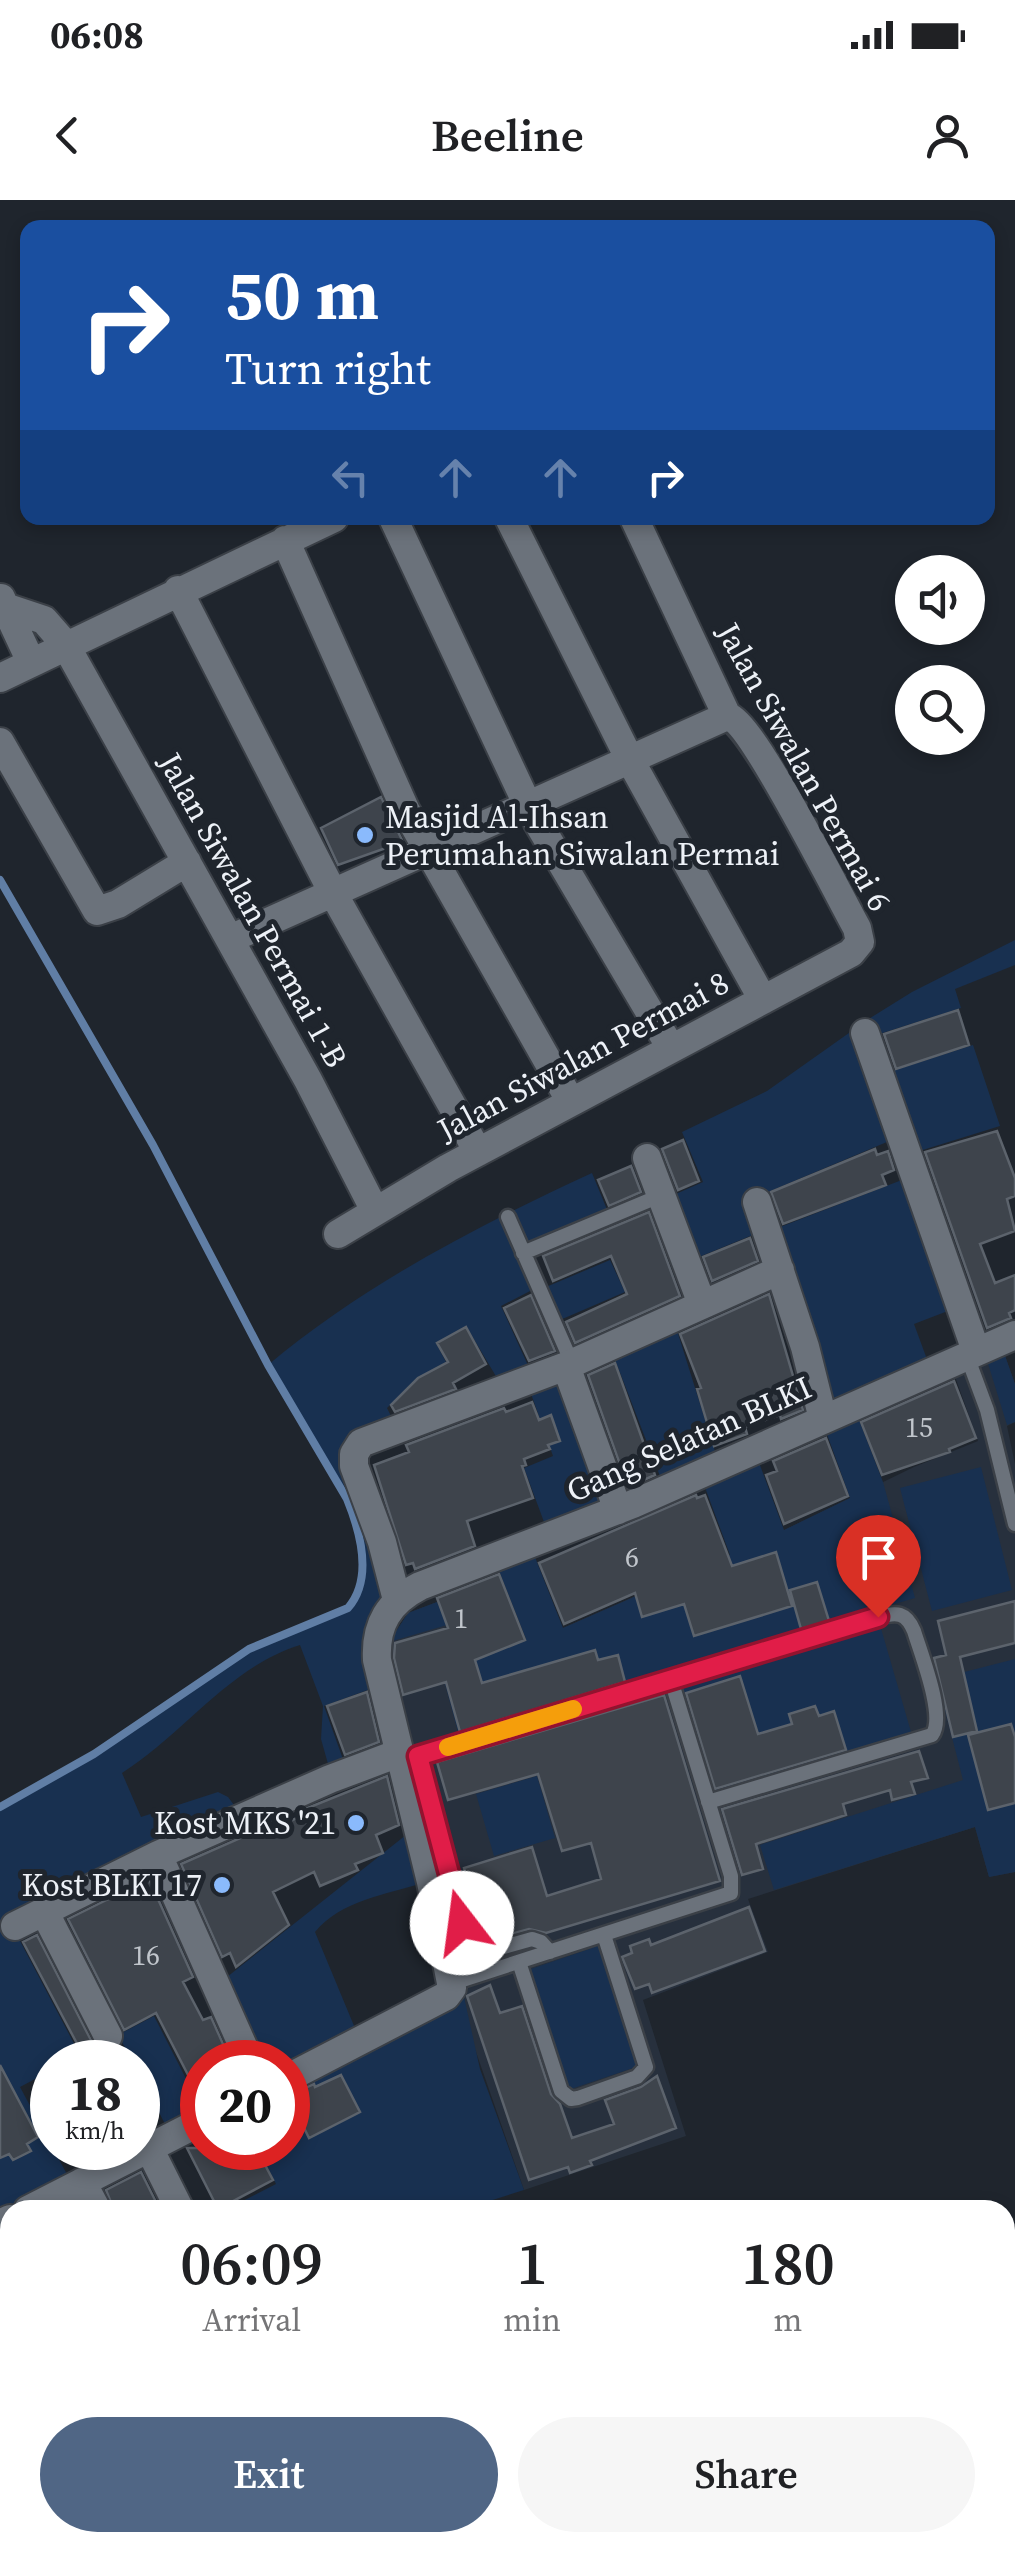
<!DOCTYPE html>
<html lang="en">
<head>
<meta charset="utf-8">
<style>
  body { margin:0; font-family:"Source Serif 4",serif; background:#f6f6f6; color:#202124; height:100vh; display:flex; flex-direction:column; font-size:38px; white-space:nowrap }
  * { box-sizing:border-box; margin:0 }
  p { font-size:32px; color:#757577 }
  .icon { flex:none; width:55px; height:55px; fill:none; stroke:currentColor; stroke-width:2; stroke-linecap:round; stroke-linejoin:round }
  .map { position:relative; flex:1; overflow:hidden }
  .details { position:absolute; left:0px; top:2000px; width:1015px; height:352px; display:flex; flex-direction:column; background:#fff; border-radius:30px 30px 0 0; box-shadow:0 5px 15px #0003 }
  .details>* { flex:none }
  .hud { position:absolute; left:20px; top:20px; width:975px; height:305px; border-radius:20px; box-shadow:0 5px 15px #0003; background:#1a4fa0; color:#fff; overflow:hidden }
  .buttons { position:absolute; left:895px; top:355px; display:grid; gap:20px }
  .buttons a { display:grid; place-items:center; width:90px; height:90px; border-radius:50%; background:#fff; box-shadow:0 5px 15px #0003; font-size:50px }
  .speed { position:absolute; left:30px; top:1840px; display:flex; gap:20px; font-size:50px; font-weight:700; text-align:center }
  .speed>* { display:grid; place-content:center; width:130px; height:130px; border-radius:50%; background:#fff; box-shadow:0 5px 15px #0003; line-height:1 }
  .speed small { font-size:25px; font-weight:400 }
  .speed .limit { border:15px solid #d22; background:#fff; color:#111 }
  .pin { position:absolute; display:grid; place-items:center; width:85px; height:85px; color:#fff; margin:-102px -42px; border-radius:50% 50% 50% 0; rotate:-45deg; box-shadow:0 0 10px #0007 }
  .pin .icon { rotate:45deg }
  .me { position:absolute; width:110px; margin:-55px; rotate:345deg; stroke-linejoin:round; filter:drop-shadow(0 0 8px #0008) }
  .turn { display:flex; align-items:center; gap:35px; height:210px; padding:0 40px; font-size:45px }
  .turn .icon { width:130px; height:130px; stroke-width:2.5 }
  .turn b { display:block; font-size:70px; line-height:85px }
  .lanes { display:flex; align-items:center; height:95px; padding:0 40px; background:#0003; justify-content:center; gap:50px; direction:ltr }
  .lanes .off { opacity:.35 }
  .eta { display:flex; justify-content:space-evenly; align-items:center; height:170px; text-align:center }
  .eta b { font-size:60px; font-weight:600; line-height:70px }
  .primary-button { display:flex; gap:20px; margin-top:auto; padding:20px 40px }
  .primary-button a { flex:1; height:115px; border-radius:60px; background:#506685; color:#fff; font-size:40px; font-weight:600; line-height:115px; text-align:center }
  .primary-button a+a { background:#f6f6f6; color:#202124 }
  .status { display:flex; justify-content:space-between; align-items:center; height:70px; padding:0 50px; background:#fff; direction:ltr }
  .status svg { height:28px; fill:currentColor }
  header { display:flex; justify-content:space-between; align-items:center; height:130px; padding:0 40px; background:#fff; font-size:45px; font-weight:600 }
  .map>svg:first-child { display:block }
  .built { fill:#27303d }
  .green { fill:#183050 }
  .lines { fill:none; stroke-linecap:round; stroke-linejoin:round }
  .stream { stroke:#607ea5; stroke-width:8 }
  .building { fill:#3e444c; stroke:#5c636c; stroke-width:2.5 }
  .service-casing { stroke:#3b4047; stroke-width:19 }
  .minor-casing { stroke:#3b4047; stroke-width:32 }
  .service { stroke:#6b727b; stroke-width:14 }
  .minor { stroke:#6b727b; stroke-width:28 }
  .route-casing { stroke:#92132f; stroke-width:25 }
  .route { stroke:#e11d48; stroke-width:18 }
  .slow { stroke:#f59e0b; stroke-width:18 }
  .poi-dot { fill:#8abafc; stroke:#1f252d; stroke-width:4 }
  .labels { text-anchor:middle; dominant-baseline:central; stroke-width:10; stroke-linejoin:round; paint-order:stroke }
  .number-label { font-size:28px; fill:#c1c6cc }
  .street-label { font-size:32px; fill:#edf1f7; stroke:#1f252d }
  .poi-label { font-size:32px; fill:#edf1f7; stroke:#1f252d; text-anchor:end }
</style>
</head>
<body>
<div class="status"><b>06:08</b><svg viewBox="0 0 49 12"><path d="M0 12V9h3v3zM5 12V6h3v6zM10 12V3h3v9zM15 12V0h3v12zM26 1h20v11H26zM47 4h2v5h-2z"/></svg></div>
<header><svg class="icon" aria-label="back" viewBox="0 0 24 24"><path d="M15 5l-7 7 7 7"/></svg>Beeline<svg class="icon" aria-label="person" viewBox="0 0 24 24"><circle cx="12" cy="8" r="4"/><path d="M4 21q1-7 8-7t8 7"/></svg></header>
<div class="map">
<svg width="1015" height="2351" viewBox="0 0 1015 2351">
  <rect width="100%" height="100%" fill="#1f252d"/>
  <path class="built" d="M1003,1150L1015,1184V1222L1007,1226L1015,1264V1672L989,1677L975,1627L748,1699L768,1752L643,1800L686,1936L524,1990L468,1829L462,1780L383,1452L408,1413L437,1402L459,1454L488,1449L563,1428L772,1336L914,1267L978,1241L953,1171Z"/>
  <path class="green" d="M1015,740V765L955,789L961,808L873,836L867,820L912,792Z
    M856,828L894,939L749,1000L760,1032L694,1059L669,997L703,982L682,932L767,891Z
    M973,845L1000,926L913,953L886,873Z
    M592,973L608,1012L515,1052L532,1090L501,1106L531,1172L500,1183L466,1126L436,1143L446,1162L417,1178L387,1208L394,1222L362,1234L386,1394L373,1488L324,1506L345,1565L330,1571L321,1539L323,1506L300,1445C229,1467 184,1534 122,1573L141,1617L218,1592L228,1597L237,1609L9,1720L80,1855L66,1862H52V1870L20,1887L69,1978L0,2013V1607L94,1554L249,1449L348,1407C401,1348 298,1218 268,1165C365,1084 477,1026 592,973Z
    M907,978L953,1109L914,1124L928,1162L830,1205L775,1029Z
    M610,1060L625,1092L560,1120L546,1087Z
    M675,1124L718,1261L663,1284L612,1152Z
    M1003,1150L1015,1184V1222L1007,1225L986,1157Z
    M562,1175L610,1307L547,1330L524,1268L553,1256L529,1188Z
    M856,1212L883,1282L915,1398L458,1532L445,1484L466,1479L459,1454L526,1439L497,1366L533,1352L563,1428L730,1355L703,1282L757,1257L784,1330L850,1298L824,1226Z
    M981,1267L1012,1390L932,1411L900,1288Z
    M437,1402L447,1425L389,1442L408,1413Z
    M880,1425L911,1532L713,1591L680,1485Z
    M1015,1459V1672L989,1677L975,1627L774,1690L760,1645L963,1580L937,1479Z
    M537,1576L555,1638L494,1656L476,1594Z
    M411,1631L423,1683C387,1694 340,1701 315,1732L357,1833L288,1868V1862H258L222,1781Z
    M598,1746L639,1866L568,1890L528,1770Z
    M464,1797L480,1869L524,1990L461,2010H225L276,1984L258,1948H288V1888Z
    M154,1816L202,1910L167,1928L138,1871V1862H133L118,1835Z"/>
  <g class="lines">
    <path class="stream" d="M0,680L153,945L268,1165L347,1299C360,1331 374,1378 348,1408L249,1449L94,1554L0,1607
      M0,2043L10,2061
      M1005,2273H1015
      M170,2351L173,2342"/>
  </g>
  <path class="building" d="M381,597L403,642L338,665L321,628Z
    M958,810L969,845L896,869L884,834Z
    M997,931L1015,978V996L1007,999L1015,1031L980,1044L995,1083L1015,1075V1110L1009,1113L1011,1118L987,1128L925,952Z
    M683,940L699,981L678,990L662,949Z
    M875,949L877,955L888,951L894,970L882,975L886,985L783,1024L771,992Z
    M631,966L641,992L609,1006L598,980Z
    M649,1012L680,1096L575,1143L566,1122L627,1094L611,1056L553,1081L543,1056Z
    M750,1038L758,1061L712,1081L703,1057Z
    M769,1094L803,1210L781,1219L780,1215L745,1227L747,1234L714,1246L697,1189L701,1188L680,1134Z
    M531,1095L555,1151L529,1161L504,1108Z
    M466,1127L486,1164L453,1183L456,1189L395,1212L391,1205L418,1178L448,1162L437,1143Z
    M615,1163L655,1275L628,1287L588,1175Z
    M954,1181L976,1238L949,1249L950,1252L882,1275L861,1222Z
    M532,1202L539,1220L551,1215L560,1241L548,1245L550,1249L524,1259L526,1265L522,1266L533,1298L467,1321L475,1346L415,1369L413,1363L406,1365L374,1265L409,1252L406,1245L504,1208L506,1212Z
    M826,1238L848,1296L784,1324L766,1275L777,1271L773,1261Z
    M696,1295L697,1298L705,1295L732,1366L776,1352L792,1406L694,1436L684,1404L642,1417L635,1393L564,1424L539,1363Z
    M499,1374L525,1440L475,1460L482,1483L595,1450L598,1460L618,1455L625,1482L460,1532L446,1482L403,1495L394,1458L395,1443L448,1428L437,1398Z
    M817,1382L829,1421L801,1429L790,1390Z
    M1015,1401V1443L960,1457L977,1531L953,1537L934,1458L946,1455L938,1421Z
    M740,1476L758,1534L792,1524L789,1514L815,1506L819,1516L834,1511L846,1550L715,1589L686,1493Z
    M367,1492L379,1542L345,1555L327,1506Z
    M664,1495L720,1681L546,1733L529,1729L486,1741L464,1668L532,1647L547,1696L601,1679L591,1643L562,1651L538,1574L448,1600L437,1562Z
    M1011,1524L1015,1537V1603L988,1610L968,1535Z
    M919,1551L928,1578L911,1582L915,1594L892,1600L890,1590L843,1604L846,1615L756,1644L763,1669L742,1675L722,1609Z
    M387,1576L399,1625L376,1635L383,1653L355,1664L358,1670L320,1686L314,1672L273,1692L289,1725L236,1767L230,1753L222,1757L181,1664L261,1629L263,1632L307,1614L305,1609Z
    M149,1679L193,1777L183,1782L203,1820L211,1817L231,1862H202V1902L156,1813L124,1830L68,1719Z
    M749,1707L765,1751L652,1793L649,1784L635,1789L622,1757L632,1753L630,1746L649,1739L651,1745Z
    M37,1735L94,1846L82,1853L23,1742Z
    M490,1785L500,1813L522,1806L551,1894L560,1904L572,1938L614,1924L605,1900L641,1887L657,1876L676,1928L590,1961L592,1965L570,1973L568,1967L529,1980L467,1796Z
    M0,1865L38,1937L27,1944L31,1951L13,1960L9,1954L0,1958Z
    M341,1875L360,1912L309,1938L288,1895L314,1884L315,1887Z
    M187,1948H256L273,1980L218,2009Z
    M141,1972L160,2010H114L106,1990Z"/>
  <g class="lines">
    <g class="service-casing">
      <path id="service" d="M508,1017L572,1163
        M523,1053L662,995
        M967,1156L987,1210L1015,1324
        M418,1556L476,1775
        M401,1561L878,1417C897,1412 906,1412 914,1431C921,1454 946,1517 932,1535L708,1602
        M471,1756L532,1739L541,1742L550,1752
        M519,1762L561,1891L571,1899L578,1898L637,1877L646,1867L604,1735
        M453,1783L731,1693V1676L671,1480"/>
    </g>
    <g class="minor-casing">
      <path id="minor" d="M393,318L528,606L671,848
        M509,318L630,560L763,800
        M285,340L406,611L571,902
        M178,390L333,693L478,952
        M1,398L31,462
        M5,407L44,420L65,444L308,880L375,1011
        M0,478L334,318
        M0,542L97,711L118,704L187,662
        M230,739L727,516
        M865,833L976,1151
        M647,958L702,1104
        M757,1002L805,1147L823,1219
        M338,1034L448,968L851,753L860,742L857,728C839,696 752,521 727,516L634,318
        M566,1166L618,1310
        M397,1400L382,1342L354,1266V1254L361,1243L566,1166L780,1070
        M44,1711L108,1836
        M15,1726L158,1655
        M250,1862L158,1655L330,1579L399,1553
        M288,1878L446,1796L452,1788L431,1682L377,1460C375,1424 389,1402 420,1386L633,1304L1015,1135
        M149,1948L180,2010
        M82,1982L97,2010
        M28,2010L202,1921
        M0,2024L10,2019
        M0,2189L10,2184
        M0,2330L10,2327"/>
    </g>
    <use href="#service" class="service"/>
    <use href="#minor" class="minor"/>
  </g>
  <g class="lines">
    <g class="route-casing">
      <path id="route" d="M462,1723L418,1556L878,1417"/>
    </g>
    <use href="#route" class="route"/>
    <path class="slow" d="M448,1547L573,1509"/>
  </g>
  <g class="poi-dot">
    <circle cx="365" cy="635" r="10"/>
    <circle cx="356" cy="1623" r="10"/>
    <circle cx="222" cy="1685" r="10"/>
  </g>
  <g class="labels">
    <g class="number-label">
      <text x="919" y="1227">15</text>
      <text x="632" y="1357">6</text>
      <text x="461" y="1418">1</text>
      <text x="146" y="1755">16</text>
    </g>
    <g class="street-label">
      <text transform="translate(804 567) rotate(61)">Jalan Siwalan Permai 6</text>
      <text transform="translate(253 710) rotate(61)">Jalan Siwalan Permai 1-B</text>
      <text transform="translate(583 856) rotate(-28)">Jalan Siwalan Permai 8</text>
      <text transform="translate(689 1239) rotate(-24)">Gang Selatan BLKI</text>
    </g>
    <g class="poi-label">
      <text x="385" y="617" text-anchor="start">Masjid Al-Ihsan<tspan x="385" dy="37">Perumahan Siwalan Permai</tspan></text>
      <text x="336" y="1623">Kost MKS '21</text>
      <text x="202" y="1685">Kost BLKI 17</text>
    </g>
  </g>
</svg>
<div class="buttons">
<a><svg class="icon" aria-label="sound" viewBox="0 0 24 24"><path d="M4 9h4l5-4v14l-5-4H4zM17 9q2 3 0 6"/></svg></a>
<a><svg class="icon" aria-label="search" viewBox="0 0 24 24"><circle cx="10" cy="10" r="6"/><path d="M15 15l6 6"/></svg></a>
</div>
<div class="speed"><div>18<small>km/h</small></div><div class="limit">20</div></div>
<div class="pin" style="left:878px;top:1417px;background:#d93025"><svg class="icon" aria-label="arrive" viewBox="0 0 24 24"><path d="M6 21V4h12l-3 4 3 4H6"/></svg></div>
<svg class="me" style="left:462px;top:1723px" viewBox="-20 -20 40 40"><circle r="19" fill="#fff"/><path d="M0-13L10 11 0 6-10 11z" fill="#e11d48"/></svg>
<div class="hud">
<div class="turn"><svg class="icon" aria-label="right" viewBox="0 0 24 24"><path d="M7 20v-9h11M14 6l5 5-5 5"/></svg><div><b>50 m</b>Turn right</div></div>
<div class="lanes"><svg class="icon off" aria-label="left" viewBox="0 0 24 24"><path d="M17 20v-9H6M10 6l-5 5 5 5"/></svg><svg class="icon off" aria-label="ahead" viewBox="0 0 24 24"><path d="M12 20V5M6 11l6-6 6 6"/></svg><svg class="icon off" aria-label="ahead" viewBox="0 0 24 24"><path d="M12 20V5M6 11l6-6 6 6"/></svg><svg class="icon" aria-label="right" viewBox="0 0 24 24"><path d="M7 20v-9h11M14 6l5 5-5 5"/></svg></div>
</div>
<section class="details">
<div class="eta">
<div><b>06:09</b><p>Arrival</p></div>
<div><b>1</b><p>min</p></div>
<div><b>180</b><p>m</p></div>
</div>
<div class="primary-button"><a>Exit</a><a>Share</a></div>
</section>
</div>
</body>
</html>
